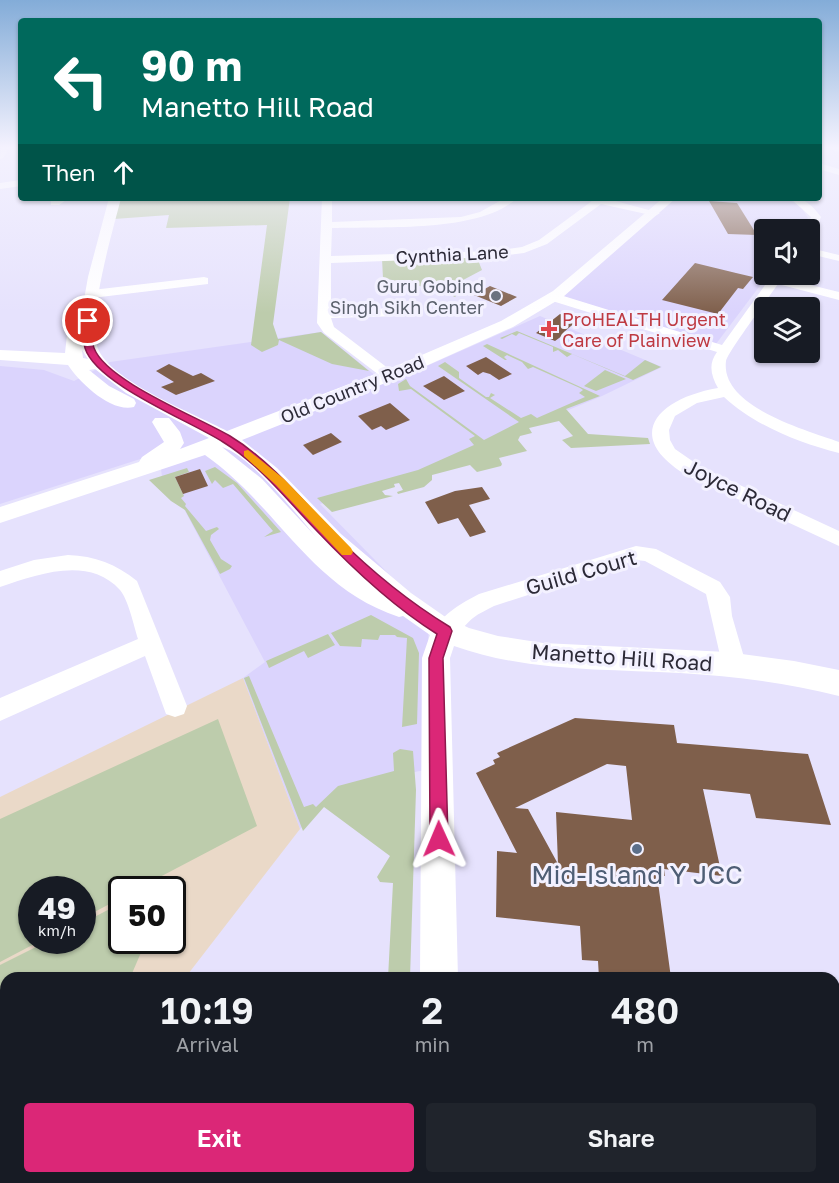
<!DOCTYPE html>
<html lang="en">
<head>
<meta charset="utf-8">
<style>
  body { margin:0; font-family:"Golos Text",sans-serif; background:#20242c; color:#f1f3f6; height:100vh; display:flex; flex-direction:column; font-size:22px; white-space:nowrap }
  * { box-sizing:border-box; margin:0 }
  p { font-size:20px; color:#9ea1a6 }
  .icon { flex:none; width:33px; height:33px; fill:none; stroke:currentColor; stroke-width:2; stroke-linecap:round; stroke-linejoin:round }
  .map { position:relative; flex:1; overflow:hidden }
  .side { position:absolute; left:0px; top:972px; width:840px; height:212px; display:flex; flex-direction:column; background:#171b24; border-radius:18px 18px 0 0; box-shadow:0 2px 4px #0004 }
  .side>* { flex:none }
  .hud { position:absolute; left:18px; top:18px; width:804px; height:183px; border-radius:6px; box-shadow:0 2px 4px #0004; background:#00695c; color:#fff; overflow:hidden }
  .buttons { position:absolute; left:754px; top:219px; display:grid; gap:12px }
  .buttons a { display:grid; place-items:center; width:66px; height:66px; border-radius:6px; background:#171b24; box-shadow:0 2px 4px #0004; font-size:30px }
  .speed { position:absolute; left:18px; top:876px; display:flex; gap:12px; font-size:30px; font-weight:700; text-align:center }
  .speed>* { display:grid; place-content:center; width:78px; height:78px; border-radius:50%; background:#171b24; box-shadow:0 2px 4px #0004; line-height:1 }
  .speed small { font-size:15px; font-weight:400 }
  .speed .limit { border:3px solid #111; border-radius:9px; background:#fff; color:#111 }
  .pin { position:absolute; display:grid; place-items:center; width:51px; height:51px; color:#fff; margin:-26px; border:3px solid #fff; border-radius:50%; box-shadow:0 2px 6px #0007 }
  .me { position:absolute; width:66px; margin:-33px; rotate:359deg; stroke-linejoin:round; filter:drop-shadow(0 0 4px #0008) }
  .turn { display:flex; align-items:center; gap:21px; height:126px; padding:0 24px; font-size:27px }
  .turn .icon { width:78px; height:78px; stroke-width:2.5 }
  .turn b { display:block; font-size:42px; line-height:51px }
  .then { display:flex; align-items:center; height:57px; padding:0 24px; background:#0003; gap:12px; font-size:22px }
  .eta { display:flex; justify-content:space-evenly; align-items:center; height:102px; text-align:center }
  .eta b { font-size:36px; font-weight:600; line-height:42px }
  .primary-button { display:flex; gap:12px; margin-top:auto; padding:12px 24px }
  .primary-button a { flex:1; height:69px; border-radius:6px; background:#db2777; color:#fff; font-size:24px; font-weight:600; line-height:69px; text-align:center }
  .primary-button a+a { background:#20242c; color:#f1f3f6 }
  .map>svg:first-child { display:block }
  .built { fill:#dbd4fd }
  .education { fill:#ead9c8; fill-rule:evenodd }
  .green { fill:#bdccac }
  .building { fill:#7f5f4b; fill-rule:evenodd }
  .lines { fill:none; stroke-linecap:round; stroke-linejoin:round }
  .minor { fill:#fff; fill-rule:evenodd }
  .major { fill:#fff; fill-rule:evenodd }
  .route { fill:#db2777; stroke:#8e194d; stroke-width:1.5 }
  .slow { fill:#f59e0b }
  .worship-dot { fill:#6b7280; stroke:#f3f1ff; stroke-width:2 }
  .health-dot { fill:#e0444e; stroke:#f3f1ff; stroke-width:2 }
  .service-dot { fill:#5c6f8a; stroke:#f3f1ff; stroke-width:2 }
  .labels { text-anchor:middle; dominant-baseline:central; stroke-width:6; stroke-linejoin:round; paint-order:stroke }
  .far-street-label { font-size:18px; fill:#2c2a37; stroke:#f3f1ff }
  .far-worship-label { font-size:18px; fill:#5b616d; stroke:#f3f1ff; text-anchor:end }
  .far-health-label { font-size:18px; fill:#be3a42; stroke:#f3f1ff; text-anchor:start }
  .street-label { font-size:21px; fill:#2c2a37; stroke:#f3f1ff }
  .near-service-label { font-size:26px; fill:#4e5e75; stroke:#f3f1ff }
</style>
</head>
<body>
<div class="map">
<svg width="839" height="1183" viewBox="0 0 839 1183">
  <rect width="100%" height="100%" fill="#e6e2fd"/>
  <path class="built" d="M674,198H787L801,207L808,218L801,229L765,230V274L768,275L716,344L558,298Z
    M540,316L662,367L602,396L418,473L320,504L429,615L424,770L340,789L300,829L243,678L265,662L184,509L162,477L159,453L0,504V366L44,370L74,381L110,362L321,332L386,384Z"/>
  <path class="education" d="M243,678L300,829L185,978H6V1178H89L91,1183H0V797ZM32,890H82V940H32ZM122,890H172V940H122Z"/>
  <path class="green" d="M119,198H290L273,324L278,339L321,332L369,371L332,364L279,340L278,345L262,352L251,345L267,225L166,228L169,215L114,219Z
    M476,255L482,270L448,288L452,290L449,293L456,296L455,297L442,291L383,278L382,259Z
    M517,331L625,376L645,360L661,367L633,380L572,354L567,357L558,350L553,352V347L519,333L516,336L512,334L502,339L500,338Z
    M487,344L600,396L566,409L588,434L648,438L650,444L571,448L562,440L573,436L559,421L529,428L532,433L520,436L518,440L527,451L499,458L502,464L501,466L477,472L470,465L432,475V480L424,487L398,494L397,492L403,490L399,483L394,484L395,487L382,491L385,495L393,496L332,512L317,498L418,470L474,445L469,439L475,436L411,389L399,391L398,384L406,379L410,386L484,440L519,422L438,366L445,362L459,372V378L486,397H489L491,393L495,395L490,398L521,418L531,414L537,418L585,397L579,393L583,390L580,388L533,367L528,369L522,362L507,355L504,357L507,360H505L483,346Z
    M605,370L626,379L596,391L584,386Z
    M215,467L237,483L281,532L264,537L273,531L233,484L223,488L215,480L212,484L205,471Z
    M187,468L189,472L175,477L184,496L181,498L186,504L185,506L206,531L217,527L219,529L211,535L210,540L221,559L232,566L230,569L220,574L185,510L171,501L149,480Z
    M371,615L413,638L419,653L417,724L402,727L407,638L397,637L395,635H380L378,640L362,639L361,647L340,646L331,633Z
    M328,634L335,645L308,658L304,651L269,668L266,661Z
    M249,676L304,807L313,804L316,807L338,786L394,771L393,753L400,749L413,751L416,790L410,978H388L393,883L380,882L377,877L390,856L324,807L303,831L244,678Z
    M218,719L257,826L137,889L122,890L121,898L83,918L82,890H32V940L40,941L0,962V819Z
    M121,903L122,940L146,941L130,978H6V1020L0,1018V965L48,941L82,940L83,923Z"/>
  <path class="building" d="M709,201L737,203L757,235L728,234Z
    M695,263L736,273L753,277L743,289L738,288L718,314L662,300Z
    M490,286L517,297L501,306L474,295Z
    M560,314L578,320L564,332L566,333L555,341L536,333Z
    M486,357L512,374L499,380L490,374L483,372L478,375L466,366Z
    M169,364L193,376L201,373L215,381L176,395L161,387L174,382L156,371Z
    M444,376L465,391L444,400L423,386Z
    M390,403L410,420L386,430L381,426L372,430L358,416Z
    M331,433L342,442L313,455L303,445Z
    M200,469L208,486L183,494L175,477Z
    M482,487L490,499L469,505L486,532L470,537L458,518L438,524L425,502L455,491Z
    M575,718L674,725L677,743L808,754L831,825L756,818L750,794L703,789L722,876L664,869L665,876L657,875L671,978H599L598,961L582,960L580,926L496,917L497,851L517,853L476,773L495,764L493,760L500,757L497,753ZM607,764L626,766L632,820L556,812L558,864L528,809L515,808Z"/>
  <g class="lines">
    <path class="minor" d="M1,148H9L3,158L0,159Z
      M830,148H839V152L831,150Z
      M819,163L839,169V175L819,169Z
      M21,180V186L0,189V183Z
      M57,198H69L59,205H51V201Z
      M322,198H332V222L461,217L480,212L505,198H517C480,233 382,226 332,228L331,256L493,251L522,247L539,240L592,201L585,198H604L660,213L655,216L601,204L547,244L524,253L493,257L331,263V310L401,308L408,312L401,316L331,318L334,327L393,372L395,375L393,378H383L324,333L317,323Z
      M790,198C805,198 812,205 821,217L814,233L810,234V230H805L811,217Z
      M810,248L839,255V261L810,254Z
      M773,274H785L782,278L839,292V300L778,284C769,297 728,352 726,361C720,407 806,430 839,442V453C799,443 754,425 724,397L697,403L675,416L669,430L670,440L675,449L701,467L839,531V546L688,476C620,436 659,398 718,388C711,376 708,364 717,352L549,300L547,297L549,294H557L722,345Z
      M204,277L208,278V284L92,298L86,294L92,290Z
      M636,546L656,549L720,582L730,597L732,616L746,664L742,671L734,674L726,671L722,664L706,594L645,561L636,560L494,606C487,610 479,613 473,618C461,628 454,643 437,637L434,631C443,613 462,603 479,594Z
      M68,555C95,556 116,564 137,581L187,706L184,714L175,717L166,714L145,656L0,721V698L138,639C134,626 128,599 120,590C88,555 37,575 0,587V571L34,560Z"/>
    <path class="major" d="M109,198H121C113,231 85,322 99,351C115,383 195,414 227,431L396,366L501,321L553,291L663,198H676L563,297L513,327L408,374L242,440L277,468L341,534L411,593L444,616L469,628L498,636L543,643L727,652L794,661L839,670V696C787,683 734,676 680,673C604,669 527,672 454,646L450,658L458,978H420L422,658L430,635L403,616L399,617C309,587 278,506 205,455L0,523V507L139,462L142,457L164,442L152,422L155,418H169L180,432L184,443L180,449L209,438L126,393L95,369L89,370L109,386L134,399L136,403L134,407C111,413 79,382 68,365L0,360V350L65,353L68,326L70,323L80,322L88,277ZM82,350L88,359L83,358ZM222,447C251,456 296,514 317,538L262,479Z
      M415,1178H461V1183H415Z"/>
  </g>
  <linearGradient id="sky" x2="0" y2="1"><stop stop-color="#83acd8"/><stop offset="0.47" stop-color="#f4f2fe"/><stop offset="1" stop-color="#f4f2fe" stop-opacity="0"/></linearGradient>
  <rect width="839" height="313" fill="url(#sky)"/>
  <path class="route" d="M88,318L93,321C91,330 90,339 94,348C106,381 198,417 230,436C271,461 303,501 336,536C370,570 409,602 450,627L452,631L443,658L448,839L445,845L439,848L432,845L430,839L429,658L437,634C392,606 352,568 316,530C286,499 259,464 223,442C190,421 96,384 85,348C82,338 83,330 84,321Z"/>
  <path class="slow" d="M248,450L284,479L351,548L353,552L351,555H342L276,485L244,456V451Z"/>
  <circle class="worship-dot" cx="496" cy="296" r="6"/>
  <path class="health-dot" d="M546 320h6v6h6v6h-6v6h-6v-6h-6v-6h6z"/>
  <circle class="service-dot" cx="637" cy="849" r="6"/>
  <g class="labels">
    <g class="far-street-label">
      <text transform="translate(452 254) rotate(-3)">Cynthia Lane</text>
      <text transform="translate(352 389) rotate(-22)">Old Country Road</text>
    </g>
    <g class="far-worship-label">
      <text x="484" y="286">Guru Gobind<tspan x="484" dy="21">Singh Sikh Center</tspan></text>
    </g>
    <g class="far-health-label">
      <text x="562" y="319">ProHEALTH Urgent<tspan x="562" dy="21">Care of Plainview</tspan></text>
    </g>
    <g class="street-label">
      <text transform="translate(738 490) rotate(26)">Joyce Road</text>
      <text transform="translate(581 572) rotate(-16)">Guild Court</text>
      <text transform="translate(622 657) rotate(4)">Manetto Hill Road</text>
    </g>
    <g class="near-service-label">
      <text x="637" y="874">Mid-Island Y JCC</text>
    </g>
  </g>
</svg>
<div class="buttons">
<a><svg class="icon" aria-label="sound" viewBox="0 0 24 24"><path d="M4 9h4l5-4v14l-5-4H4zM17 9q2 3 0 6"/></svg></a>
<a><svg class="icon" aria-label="layers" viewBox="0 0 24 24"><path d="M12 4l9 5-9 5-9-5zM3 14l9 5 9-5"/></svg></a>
</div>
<div class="speed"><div>49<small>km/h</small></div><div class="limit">50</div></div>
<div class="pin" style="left:88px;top:321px;background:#d93025"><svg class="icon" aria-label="arrive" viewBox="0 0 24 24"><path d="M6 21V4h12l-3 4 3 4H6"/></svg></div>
<svg class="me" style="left:439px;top:839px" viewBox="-20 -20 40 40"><path d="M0-17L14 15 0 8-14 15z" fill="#db2777" stroke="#fff" stroke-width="4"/></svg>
<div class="hud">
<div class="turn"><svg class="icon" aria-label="left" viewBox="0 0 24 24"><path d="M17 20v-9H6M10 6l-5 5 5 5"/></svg><div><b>90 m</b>Manetto Hill Road</div></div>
<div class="then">Then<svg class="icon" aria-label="ahead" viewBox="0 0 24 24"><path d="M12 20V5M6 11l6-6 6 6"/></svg></div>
</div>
<section class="side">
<div class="eta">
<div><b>10:19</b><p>Arrival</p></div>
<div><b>2</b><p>min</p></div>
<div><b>480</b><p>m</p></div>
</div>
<div class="primary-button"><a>Exit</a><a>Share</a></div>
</section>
</div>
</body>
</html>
